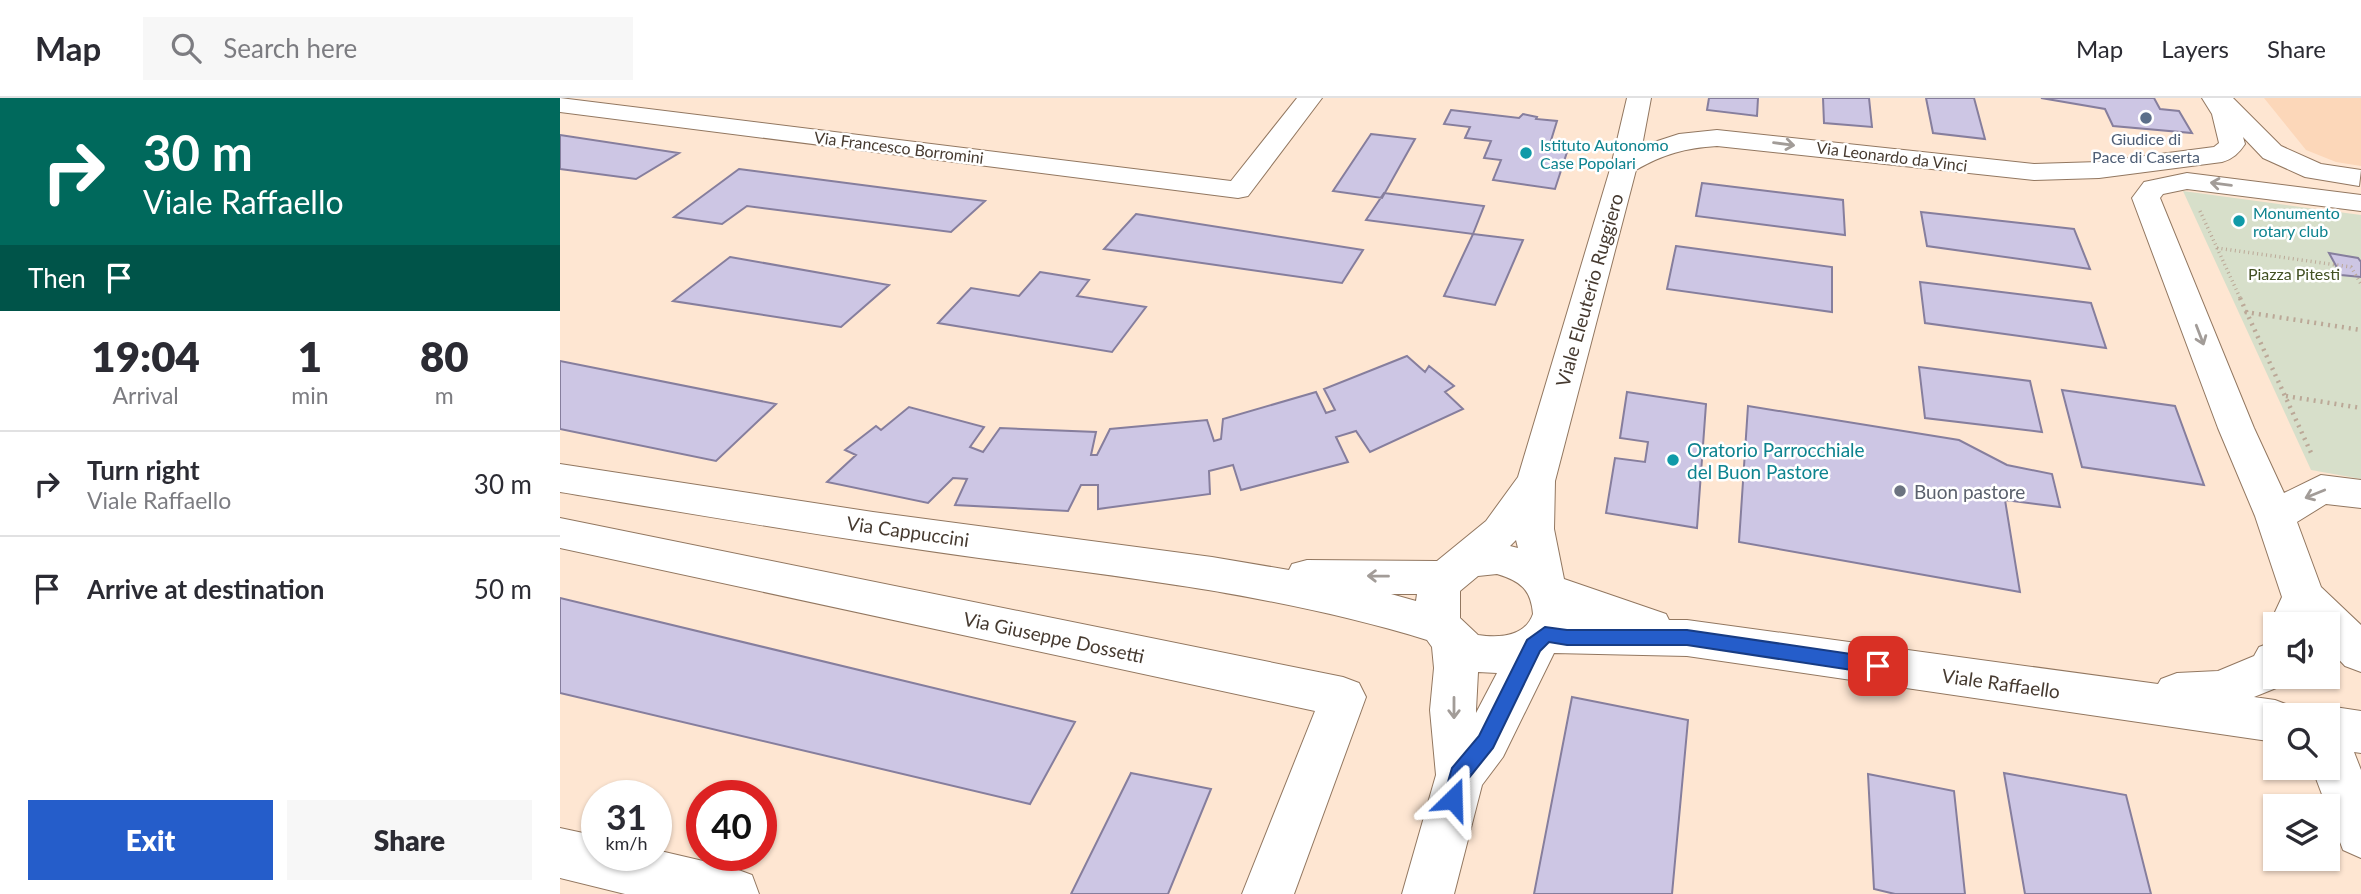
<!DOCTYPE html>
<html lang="en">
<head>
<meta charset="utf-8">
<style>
  body { margin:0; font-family:Lato,sans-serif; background:#f7f7f7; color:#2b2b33; height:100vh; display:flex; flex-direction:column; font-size:26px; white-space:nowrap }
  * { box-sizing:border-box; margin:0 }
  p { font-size:23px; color:#7c7c81 }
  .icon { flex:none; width:38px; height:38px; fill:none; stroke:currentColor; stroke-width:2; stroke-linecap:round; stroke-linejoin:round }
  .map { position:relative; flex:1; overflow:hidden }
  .side { display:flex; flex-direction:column; background:#fff; width:560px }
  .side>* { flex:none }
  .top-card { background:#00695c; color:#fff; overflow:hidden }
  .controls { position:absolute; left:1703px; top:514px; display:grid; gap:14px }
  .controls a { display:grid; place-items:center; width:77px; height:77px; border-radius:0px; background:#fff; box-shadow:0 2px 5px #0004; font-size:35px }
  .speed { position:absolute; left:21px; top:682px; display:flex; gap:14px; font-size:35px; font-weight:700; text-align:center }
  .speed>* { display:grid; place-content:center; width:91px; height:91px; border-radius:50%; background:#fff; box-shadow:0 2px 5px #0004; line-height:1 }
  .speed small { font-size:18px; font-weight:400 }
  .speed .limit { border:10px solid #d22; background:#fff; color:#111 }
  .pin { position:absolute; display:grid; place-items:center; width:60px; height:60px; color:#fff; margin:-30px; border-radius:14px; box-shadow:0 4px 10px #0006 }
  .me { position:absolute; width:77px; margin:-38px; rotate:22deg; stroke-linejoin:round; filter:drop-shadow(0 0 5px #0008) }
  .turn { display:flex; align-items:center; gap:24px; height:147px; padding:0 28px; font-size:32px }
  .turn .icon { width:91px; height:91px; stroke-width:2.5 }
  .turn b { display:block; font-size:49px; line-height:60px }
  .then { display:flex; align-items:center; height:66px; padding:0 28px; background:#0003; gap:14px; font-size:26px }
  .eta { display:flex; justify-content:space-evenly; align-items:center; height:119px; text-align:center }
  .eta b { font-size:42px; font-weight:800; line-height:49px }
  .button { display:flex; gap:14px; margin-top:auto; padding:14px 28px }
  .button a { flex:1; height:80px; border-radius:0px; background:#255dca; color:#fff; font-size:28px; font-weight:800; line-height:80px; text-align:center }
  .button a+a { background:#f7f7f7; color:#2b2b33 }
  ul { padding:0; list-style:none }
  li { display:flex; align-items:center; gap:21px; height:105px; padding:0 28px; border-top:2px solid #e1e1e2 }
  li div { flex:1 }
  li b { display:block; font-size:26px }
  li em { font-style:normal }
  header { display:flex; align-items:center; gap:42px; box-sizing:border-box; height:98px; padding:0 35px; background:#fff; border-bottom:2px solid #e1e1e2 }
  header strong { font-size:33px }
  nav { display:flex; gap:38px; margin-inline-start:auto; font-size:24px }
  .search { width:490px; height:63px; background:#f7f7f7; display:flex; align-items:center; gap:18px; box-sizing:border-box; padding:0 24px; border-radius:0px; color:#7c7c81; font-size:26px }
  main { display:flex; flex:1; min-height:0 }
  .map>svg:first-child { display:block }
  .built { fill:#fcd7b9 }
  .green { fill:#d7dfca }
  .building { fill:#cdc6e4; stroke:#867e9d; stroke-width:2 }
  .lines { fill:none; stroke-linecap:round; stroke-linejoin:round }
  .minor-casing { stroke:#927760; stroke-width:2 }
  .path-far1 { stroke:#bba897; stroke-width:3.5; stroke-dasharray:1 3.5; stroke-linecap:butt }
  .path { stroke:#bba897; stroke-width:4.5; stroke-dasharray:2 5; stroke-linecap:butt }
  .minor { fill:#fff; fill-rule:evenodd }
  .oneway { stroke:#a29c98 }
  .route { fill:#255dca; stroke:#183c83; stroke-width:2 }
  .service-dot { fill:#5c6f8a; stroke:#fff; stroke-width:2.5 }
  .culture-dot { fill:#0f9aa8; stroke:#fff; stroke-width:2.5 }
  .worship-dot { fill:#6b7280; stroke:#fff; stroke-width:2.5 }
  .labels { text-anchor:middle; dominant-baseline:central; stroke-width:5; stroke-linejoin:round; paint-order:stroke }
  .far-service-label { font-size:16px; fill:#4e5e75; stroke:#fff }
  .far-culture-label { font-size:16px; fill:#0d838f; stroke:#fff; text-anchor:start }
  .far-street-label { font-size:16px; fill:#463a30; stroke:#fff }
  .far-park-label { font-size:16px; fill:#425022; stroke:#fff }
  .street-label { font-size:19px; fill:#463a30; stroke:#fff }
  .culture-label { font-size:19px; fill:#0d838f; stroke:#fff; text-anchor:start }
  .worship-label { font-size:19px; fill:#5b616d; stroke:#fff; text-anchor:start }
</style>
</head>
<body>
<header>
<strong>Map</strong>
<div class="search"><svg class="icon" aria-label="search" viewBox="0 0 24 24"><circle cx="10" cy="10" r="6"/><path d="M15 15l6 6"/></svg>Search here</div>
<nav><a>Map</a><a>Layers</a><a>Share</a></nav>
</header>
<main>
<section class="side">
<div class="top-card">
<div class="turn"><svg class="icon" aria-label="right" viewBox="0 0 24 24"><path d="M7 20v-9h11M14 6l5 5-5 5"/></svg><div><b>30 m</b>Viale Raffaello</div></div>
<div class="then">Then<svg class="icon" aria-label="arrive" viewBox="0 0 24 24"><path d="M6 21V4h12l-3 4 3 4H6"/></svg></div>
</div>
<div class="eta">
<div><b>19:04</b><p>Arrival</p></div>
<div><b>1</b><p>min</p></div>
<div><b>80</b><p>m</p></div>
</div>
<ul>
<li><svg class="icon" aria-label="right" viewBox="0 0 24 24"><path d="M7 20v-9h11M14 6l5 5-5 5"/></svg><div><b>Turn right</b><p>Viale Raffaello</p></div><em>30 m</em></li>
<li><svg class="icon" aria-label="arrive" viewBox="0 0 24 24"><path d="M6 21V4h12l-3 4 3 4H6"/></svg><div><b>Arrive at destination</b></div><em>50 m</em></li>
</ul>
<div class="button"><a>Exit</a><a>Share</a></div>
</section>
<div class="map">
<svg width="1801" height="796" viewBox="0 0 1801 796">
  <rect width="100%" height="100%" fill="#fee6d2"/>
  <path class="built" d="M1704,0H1801V68L1776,64L1746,52Z"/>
  <path class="green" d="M1623,93L1801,117V381L1751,372Z"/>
  <path class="building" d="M1149,0H1198L1197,18L1147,12Z
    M1263,0H1309L1312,29L1264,25Z
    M1366,0H1414L1425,41L1373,35Z
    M1481,0H1594L1600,11L1619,13L1632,35L1553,28L1545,11Z
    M891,12L959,20L963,16L977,19L976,21L997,23L989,49L1008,51L995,91L933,82L941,62L924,60L931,43L905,40L910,29L884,26Z
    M811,36L855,41L822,100L773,93Z
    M0,37L119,55L76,81L0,71Z
    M179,71L425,103L391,134L187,108L162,126L114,119Z
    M1142,85L1283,102L1285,137L1136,118Z
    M824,95L924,108L913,136L806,122Z
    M1361,114L1514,131L1530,171L1367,148Z
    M576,116L803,152L782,185L544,151Z
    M913,136L963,142L935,207L884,198Z
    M1116,148L1272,169V214L1107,191Z
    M1769,155L1798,160L1801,164V179L1781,177Z
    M170,159L329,187L281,229L113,203Z
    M480,174L529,182L517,198L586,209L552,254L378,225L411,190L459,198Z
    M1360,184L1531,205L1546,250L1365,225Z
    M847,258L865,274L869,268L894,288L885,294L903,311L810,354L796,333L776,339L788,364L681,392L673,367L649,373L650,396L538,411V387H521L508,413L395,407L407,381L393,380L368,405L267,384L296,357L285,352L316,328L321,332L349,309L424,329L410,349L423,354L440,330L536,334L531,357H537L550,331L647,322L654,343L661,341L663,321L756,294L766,315L775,312L764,291Z
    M0,263L216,306L156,363L0,331Z
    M1359,269L1470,283L1482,334L1365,320Z
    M1502,292L1615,308L1644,387L1522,369Z
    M1067,294L1146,306L1137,430L1046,415L1055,360L1085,364L1088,344L1060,340Z
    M1188,308L1399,342L1447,367L1492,376L1500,409L1445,402L1460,494L1179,444Z
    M0,500L515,624L470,706L0,595Z
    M1012,599L1128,622L1112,796H974Z
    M571,675L651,691L608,796H511Z
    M1444,675L1566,697L1591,796H1465Z
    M1308,676L1394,693L1405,796H1335L1314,791Z"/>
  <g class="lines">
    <g class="minor-casing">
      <path id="minor" d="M0,0L671,83L737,0H762L688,98L678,100L0,14Z
        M1067,0H1091L1082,48L1119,36L1157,32L1474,66L1539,64L1654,49L1659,45L1652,16L1642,0H1673L1721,48L1761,66L1801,72L1799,88L1745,79L1703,60L1683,39L1685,46C1679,55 1673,61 1662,64L1539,80L1474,82L1157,48C1126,50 1103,56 1076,72L995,383L994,431L1004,481L1106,516L1109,522H1127L1598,586L1601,581L1617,575L1658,573L1694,558L1699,549L1715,543V579H1729L1726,586L1694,599L1715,602L1731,608L1736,618H1715V644L1127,558L994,555L943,659L922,687L894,796H842L876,677L870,612L874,570L872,549L867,542C721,497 570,480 419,460C279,441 139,417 0,394V366L313,414L652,459L729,472L732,466L747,462L877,463L926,423L958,379L1051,68ZM956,442L958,450L950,448ZM937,476C960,483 971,491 973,516C965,539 939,540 918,537L900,520V493L918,478ZM831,496H857L856,503ZM918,574L937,575L916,615V612Z
        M1627,75L1801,97V113L1627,91L1603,96L1600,100L1694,330L1724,395L1761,377L1801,382V410L1766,406L1737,424L1761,489L1801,527V574L1785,568L1768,550V527H1715V538L1709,527L1722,499L1695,418L1658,330L1572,100L1584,84Z
        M0,420L783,579L799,585L806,599L734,796H682L755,613L0,450Z
        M1768,608L1801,613V655L1794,654L1801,672V760L1783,752L1752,670H1768V618H1750L1751,614Z
        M0,730L37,738V758H96V752L173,770L192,777L199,796H65L0,780Z"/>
    </g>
    <path class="path-far1" d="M1640,113L1681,202
      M1657,150L1791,169L1801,186"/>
    <path class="path" d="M1680,200L1753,359
      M1685,214L1801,232
      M1726,298L1801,310"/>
    <use href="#minor" class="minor"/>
  </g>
  <defs><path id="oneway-shaft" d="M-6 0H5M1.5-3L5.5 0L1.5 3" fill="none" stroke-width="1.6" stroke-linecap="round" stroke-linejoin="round" transform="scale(1.75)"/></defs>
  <g class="oneway">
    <use href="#oneway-shaft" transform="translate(1224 46) rotate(7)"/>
    <use href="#oneway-shaft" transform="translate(1661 86) rotate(-173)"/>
    <use href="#oneway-shaft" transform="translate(1640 237) rotate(69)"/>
    <use href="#oneway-shaft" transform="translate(1755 396) rotate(158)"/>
    <use href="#oneway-shaft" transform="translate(818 478) rotate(-179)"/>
    <use href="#oneway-shaft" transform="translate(894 610) rotate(90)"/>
  </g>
  <path class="route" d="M985,529L1007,532H1127L1318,560L1325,562L1328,568L1325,573L1318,576L1127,547H1007L989,544L980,553L933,650L908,681L900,708L893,710L886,708L883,701L892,670L919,638L967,542Z"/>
  <circle class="service-dot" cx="1586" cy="20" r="7"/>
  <g class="culture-dot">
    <circle cx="966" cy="55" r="7"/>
    <circle cx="1679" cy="123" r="7"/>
    <circle cx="1113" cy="362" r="7"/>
  </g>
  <circle class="worship-dot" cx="1340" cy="393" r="7"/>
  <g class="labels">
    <g class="far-service-label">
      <text x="1586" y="40">Giudice di<tspan x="1586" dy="18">Pace di Caserta</tspan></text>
    </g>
    <g class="far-culture-label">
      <text x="980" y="46">Istituto Autonomo<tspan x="980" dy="18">Case Popolari</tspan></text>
      <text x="1693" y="114">Monumento<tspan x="1693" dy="18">rotary club</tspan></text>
    </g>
    <g class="far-street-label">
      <text transform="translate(339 49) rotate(7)">Via Francesco Borromini</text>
      <text transform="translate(1332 58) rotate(7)">Via Leonardo da Vinci</text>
    </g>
    <g class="far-park-label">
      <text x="1734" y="175">Piazza Pitesti</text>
    </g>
    <g class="street-label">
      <text transform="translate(1029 192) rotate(-74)">Viale Eleuterio Ruggiero</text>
      <text transform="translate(348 433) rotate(8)">Via Cappuccini</text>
      <text transform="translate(494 539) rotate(12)">Via Giuseppe Dossetti</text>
      <text transform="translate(1441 585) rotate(8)">Viale Raffaello</text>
    </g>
    <g class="culture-label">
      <text x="1127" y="351">Oratorio Parrocchiale<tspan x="1127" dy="22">del Buon Pastore</tspan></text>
    </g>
    <g class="worship-label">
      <text x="1354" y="393">Buon pastore</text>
    </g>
  </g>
</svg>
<div class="controls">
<a><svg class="icon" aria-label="sound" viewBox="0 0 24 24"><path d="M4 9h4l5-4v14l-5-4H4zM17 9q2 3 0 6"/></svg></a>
<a><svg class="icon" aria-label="search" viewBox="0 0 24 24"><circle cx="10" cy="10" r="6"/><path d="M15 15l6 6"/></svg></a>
<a><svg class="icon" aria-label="layers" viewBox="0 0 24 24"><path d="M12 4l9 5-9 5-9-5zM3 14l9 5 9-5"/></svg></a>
</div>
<div class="speed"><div>31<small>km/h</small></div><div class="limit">40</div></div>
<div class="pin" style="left:1318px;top:568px;background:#d93025"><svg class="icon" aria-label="arrive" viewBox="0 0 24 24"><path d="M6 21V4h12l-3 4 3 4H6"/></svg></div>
<svg class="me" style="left:893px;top:701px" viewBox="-20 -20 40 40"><path d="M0-17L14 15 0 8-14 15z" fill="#255dca" stroke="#fff" stroke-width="4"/></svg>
</div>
</main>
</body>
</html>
